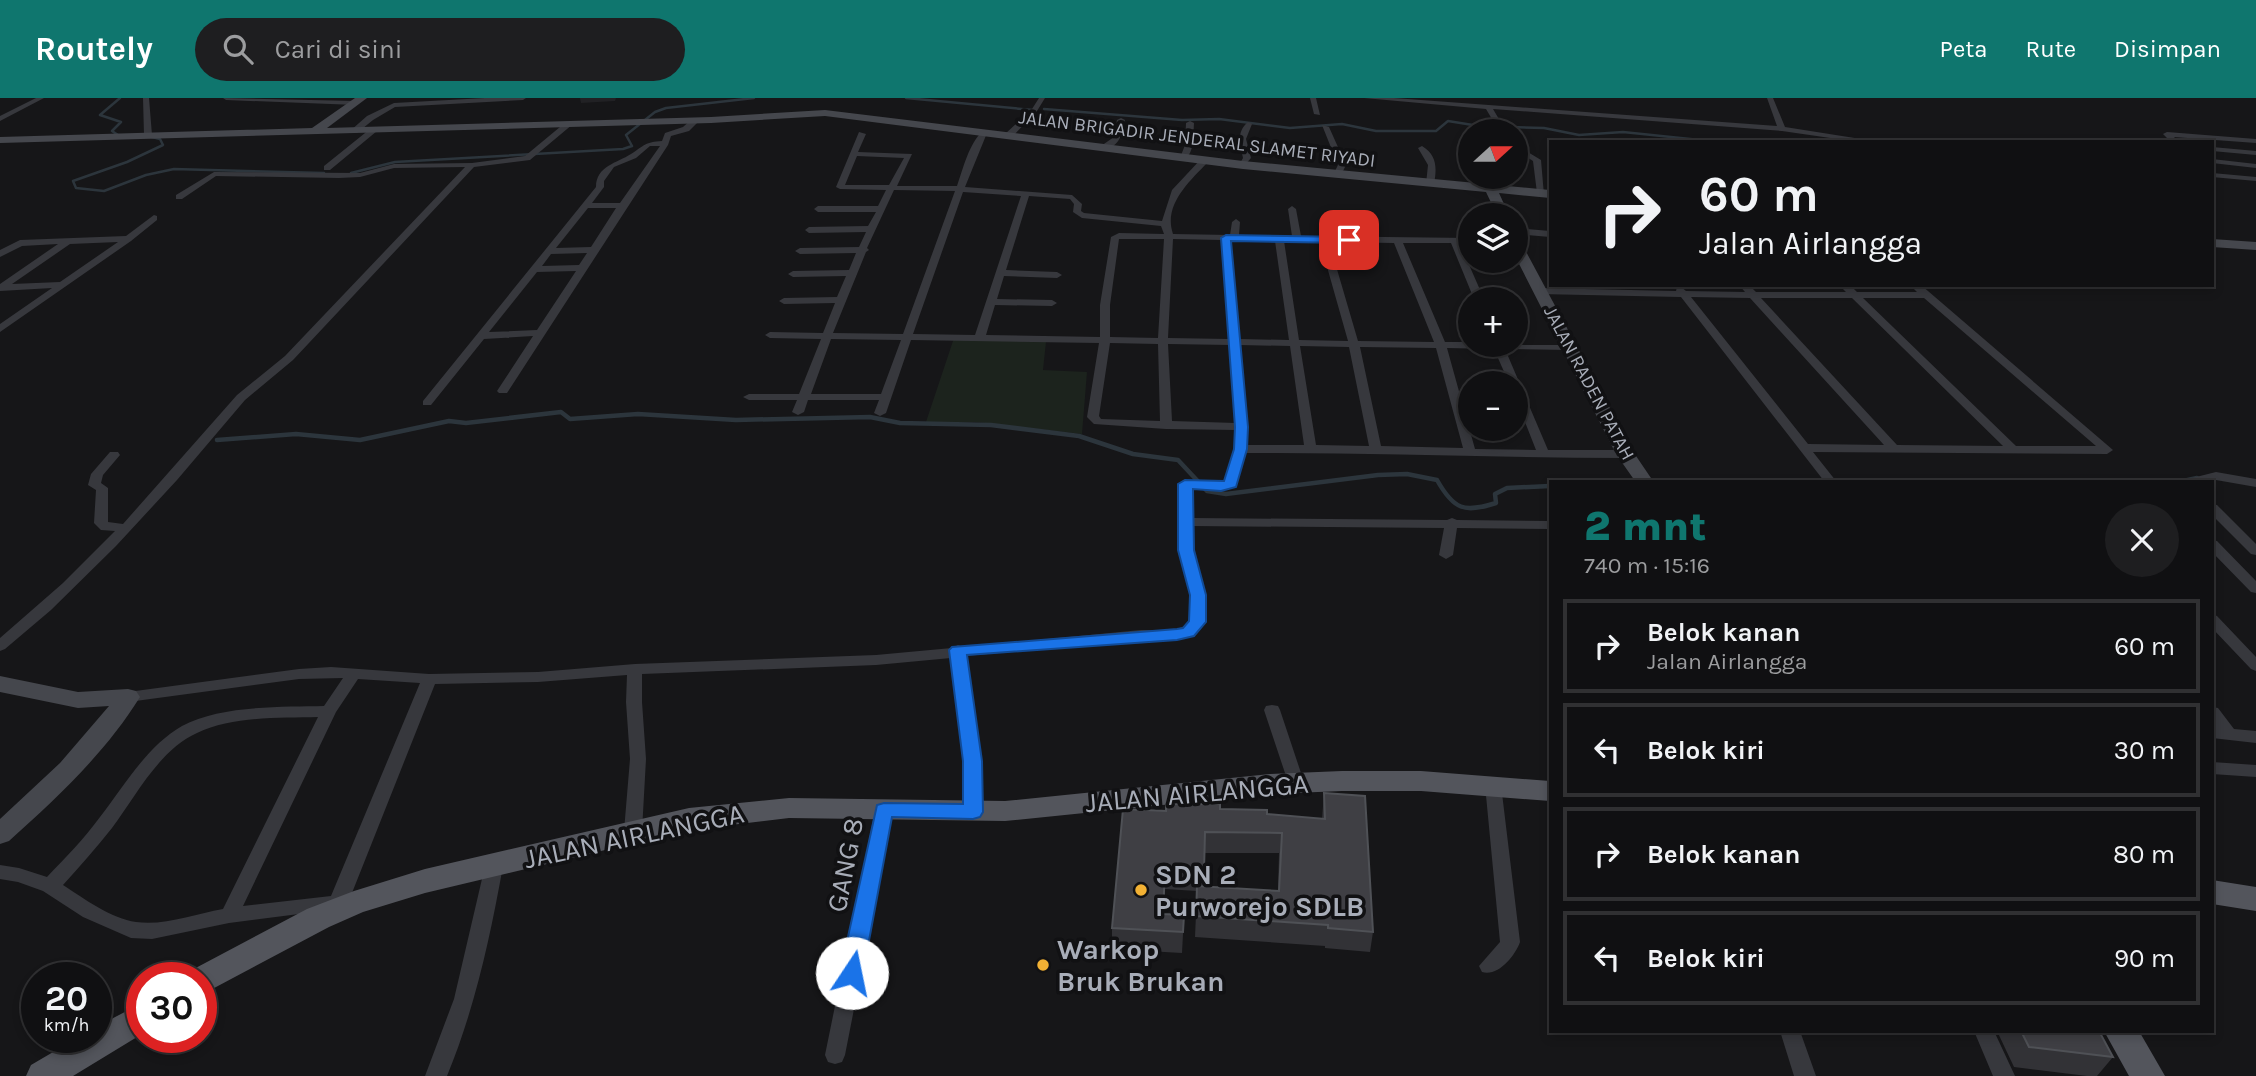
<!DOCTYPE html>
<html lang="id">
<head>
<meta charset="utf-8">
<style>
  body { margin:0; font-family:Karla,sans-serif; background:#1e1e20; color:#f1f3f6; height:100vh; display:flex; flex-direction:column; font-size:26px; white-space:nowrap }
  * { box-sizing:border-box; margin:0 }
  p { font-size:23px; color:#9c9d9f }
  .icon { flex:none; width:38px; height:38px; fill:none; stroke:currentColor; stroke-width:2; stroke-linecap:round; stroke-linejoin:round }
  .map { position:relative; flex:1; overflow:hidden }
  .drawer { position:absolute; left:1549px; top:382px; width:665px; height:553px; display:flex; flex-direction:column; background:#101012; border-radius:0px; box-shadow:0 4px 10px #0003,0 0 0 2px #303032 }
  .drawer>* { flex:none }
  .hud { position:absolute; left:1549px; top:42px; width:665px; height:147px; border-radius:0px; box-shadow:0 4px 10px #0003,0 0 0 2px #303032; background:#101012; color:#f1f3f6; overflow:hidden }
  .needle { width:46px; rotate:69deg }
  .buttons { position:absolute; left:1458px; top:21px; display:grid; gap:14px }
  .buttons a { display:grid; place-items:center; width:70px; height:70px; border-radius:50%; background:#101012; box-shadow:0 4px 10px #0003,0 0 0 2px #303032; font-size:35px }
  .speed { position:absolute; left:21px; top:864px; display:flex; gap:14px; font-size:35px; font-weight:700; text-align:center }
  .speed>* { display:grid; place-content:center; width:91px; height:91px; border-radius:50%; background:#101012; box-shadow:0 4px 10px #0003,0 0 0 2px #303032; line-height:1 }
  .speed small { font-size:18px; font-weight:400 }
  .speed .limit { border:10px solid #d22; background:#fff; color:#111 }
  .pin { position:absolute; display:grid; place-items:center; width:60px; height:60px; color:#fff; margin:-30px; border-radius:14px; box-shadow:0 4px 10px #0006 }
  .me { position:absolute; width:77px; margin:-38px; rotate:11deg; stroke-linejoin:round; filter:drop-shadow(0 0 5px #0008) }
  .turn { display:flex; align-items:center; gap:24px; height:147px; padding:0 35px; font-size:32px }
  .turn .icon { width:91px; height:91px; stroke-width:2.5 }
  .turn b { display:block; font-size:49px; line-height:60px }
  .round { display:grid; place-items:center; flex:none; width:74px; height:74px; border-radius:37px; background:#1e1e20 }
  .headline { display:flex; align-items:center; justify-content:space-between; height:119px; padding:0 35px }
  h1 { font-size:42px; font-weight:800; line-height:52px; color:#0f766e }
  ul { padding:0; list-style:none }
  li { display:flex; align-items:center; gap:21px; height:94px; margin:0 14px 10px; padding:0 21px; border:4px solid #303032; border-radius:0px }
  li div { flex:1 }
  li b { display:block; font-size:26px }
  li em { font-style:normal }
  header { display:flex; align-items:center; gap:42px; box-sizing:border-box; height:98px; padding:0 35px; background:#0f766e; color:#fff }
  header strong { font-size:33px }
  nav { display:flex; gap:38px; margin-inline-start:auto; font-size:24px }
  .search { width:490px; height:63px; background:#1e1e20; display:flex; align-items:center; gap:18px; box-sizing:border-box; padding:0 24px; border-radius:38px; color:#9c9d9f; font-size:26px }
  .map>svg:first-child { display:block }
  .green { fill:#1c231d }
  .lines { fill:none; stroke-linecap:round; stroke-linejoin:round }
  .stream-far1 { stroke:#2c353c; stroke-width:2.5 }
  .stream { stroke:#2c353c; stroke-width:4.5 }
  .street { fill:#37383d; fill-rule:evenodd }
  .secondary { fill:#45474d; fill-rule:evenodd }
  .primary { fill:#53555c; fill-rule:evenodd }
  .wall { fill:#323236; fill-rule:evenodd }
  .shaded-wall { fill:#212124 }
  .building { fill:#3f3f44; stroke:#4f5156; stroke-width:2 }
  .route { fill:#1a73e8; stroke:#114b97; stroke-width:2 }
  .poi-dot { fill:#f2b134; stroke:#111113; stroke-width:2.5 }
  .labels { text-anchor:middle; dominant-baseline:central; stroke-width:7; stroke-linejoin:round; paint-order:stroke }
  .far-street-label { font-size:19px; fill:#a8adb8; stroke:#111113 }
  .near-street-label { font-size:28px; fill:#a8adb8; stroke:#111113 }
  .near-poi-label { font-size:28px; font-weight:bold; fill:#a8adb8; stroke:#111113; text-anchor:start }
</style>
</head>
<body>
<header>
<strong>Routely</strong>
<div class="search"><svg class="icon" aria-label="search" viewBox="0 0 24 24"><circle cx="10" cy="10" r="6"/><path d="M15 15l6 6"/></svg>Cari di sini</div>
<nav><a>Peta</a><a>Rute</a><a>Disimpan</a></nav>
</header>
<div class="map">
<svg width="2256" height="978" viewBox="0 0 2256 978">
  <rect width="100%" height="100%" fill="#161618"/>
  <path class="green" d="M954,240L1046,244L1043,272L1087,274L1082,336L976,324H926Z"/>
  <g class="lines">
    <path class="stream-far1" d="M906,0L1033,12
      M1044,11L1182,22L1219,21L1290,30L1342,26L1376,33H1436L1448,23L1479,28L1544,30L1579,37L1623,34L1719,44
      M118,37L112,33L121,24L100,17L120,0
      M152,39L160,41L163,47L127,64L73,83L76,90L104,93L146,77L174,71L324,75
      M351,75L395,64L623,51L632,48L626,37L655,14L666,10L754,0"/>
    <path class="stream" d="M217,342L296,336L360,342L449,323L466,325L561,314L570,321L638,316L736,322L870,319L900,325L991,327L1079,338L1133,356L1178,362L1207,393L1226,396L1378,377L1407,376L1437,382C1454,412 1464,415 1496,405L1495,396L1507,390L1550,388
      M2183,383L2197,380"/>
    <path class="street" d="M36,0H44L0,23V18Z
      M143,0H149L152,37L148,39L144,37Z
      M223,0L356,3L359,5L356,7L226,2Z
      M485,0H526L523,2L395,9L373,22L357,35L350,33L367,18L394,5Z
      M1039,0H1045L1037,13L1011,40H1005V36L1032,11Z
      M1310,0H1316L1320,17L1314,16Z
      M1364,0H1394L1777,28L1767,0H1773L1785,29L1880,44H1858L1782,33L1493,11L1506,33H1499L1486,11Z
      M1121,20L1125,22C1123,37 1118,51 1101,52V48L1114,39L1117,22Z
      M692,21L699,23L689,33L671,38L668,47L507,295H499L497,293L533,238L484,241L431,307H423V303L596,89C596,68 617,65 631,56C645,47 645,44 662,43L665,35L683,29ZM650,48H660L620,105H592L604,89V83L614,69L636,60ZM588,110H616L591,149L556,150ZM587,155L579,167L542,168L551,156ZM576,173L537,232L489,234L537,174Z
      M1190,23L1194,25C1193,38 1195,54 1184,62L1180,60L1185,47L1186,25Z
      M566,24L573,26L530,62L474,69L293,262L245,302L177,382L116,448L51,512L5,551L0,553V540L63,485L115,433L101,432L94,425L96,392L88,387L91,376L110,354H118L120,357L103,377L101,385L108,390V424L123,426L237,297L285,258L465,69L394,70L360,79L339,80L216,78L182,101H176V97L214,74L360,75L394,66L472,65L525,58Z
      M1248,24L1252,26L1246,41L1251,60L1243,69L1239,67L1243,60C1240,46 1236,34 1248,24Z
      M1322,27L1329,29L1346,67L1340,79L1333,77L1338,67Z
      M370,31L377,33L330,72H324V68Z
      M983,33L987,35L965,89L1072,97L1082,106L1081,113L1084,115L1162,123L1172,92L1201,61H1207V65C1189,84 1163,107 1173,136L1230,137L1232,124L1236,121L1240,124L1239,137L1292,138L1288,111L1292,108L1296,111L1301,138L1470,140V146H1460L1484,201H1474L1451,145H1403L1445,244H1470V247H1573V251L1569,252L1505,251L1548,352H1625L1631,356L1625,360C1499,360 1373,354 1246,355L1235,388L1221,393L1191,390L1192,420L1447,422L1452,420L1457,422L1550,423V431L1457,430L1453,457L1446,461L1439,457L1444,430L1192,428C1192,435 1192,443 1193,450C1196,478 1215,505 1200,532L1177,542H1141L966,558L980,663L982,714L979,719L973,720L967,719L964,714V663L951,560L876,567L642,576V604L646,661L642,733L639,738L633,740L627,738L624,733L630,661L626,604L627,577L538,584L435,586L346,810L229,825L152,841L131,840L83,819L43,793L18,784L0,781V767L19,770L47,779C65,760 84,741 100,719C124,688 147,648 182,628C220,607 282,609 324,608L343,580L299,581L128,604L122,603L120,599L122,595L128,594L299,571L331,569L429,576L538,574L635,566L876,557L952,550L958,547L963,549L1141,532H1175L1189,526L1191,497L1179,452V386C1191,377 1211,389 1225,383L1235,351L1236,332L1166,331L1094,326L1087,319L1099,245L911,242L886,315L880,318L874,315L879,302H808L804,314L798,317L792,314L797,302H749L743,299L749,296H799L821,241L770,240L765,237L770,234L823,235L835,205L784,206L779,203L784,200L837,199L846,178L793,179L788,176L793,173L849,172L856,155L800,156L795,153L800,150L859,149L866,134L809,135L805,132L809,129L868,128L876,114H818L814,111L818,108H878L886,92L840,91L836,89L859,34L866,36L858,54L912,56L897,88H957C963,71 969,45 983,33ZM857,58L904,60L889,87H845ZM894,92L955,93L903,236L833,235L866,154L869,152L867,150ZM963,94L1021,98L975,237L913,236ZM1029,98L1070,101L1074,106L1073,114L1082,120L1161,128L1164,136L1119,135L1111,139L1100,207V239L986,237L995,207L1052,208L1057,205L1052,202L997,201L1004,178L1057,180L1062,177L1057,174L1006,172ZM1119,141H1164L1158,240L1110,239V207ZM1173,141L1222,142L1229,241L1168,240ZM1231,142L1275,143L1289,242L1240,241ZM1284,143L1320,144L1348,243L1299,242ZM1329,144L1394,145L1434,244L1358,243ZM831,241L901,242L881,296H811ZM1110,245L1158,246L1160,323L1101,321L1099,318ZM1168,246L1230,247L1236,325L1172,323ZM1240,247L1290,248L1304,347H1247L1248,329ZM1300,248L1349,249L1369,348L1316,347ZM1360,249L1436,250L1463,350L1381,348ZM1447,250L1494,251L1509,285H1516V301L1536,352L1475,351ZM358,581L420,585L331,798L243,808L336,614ZM318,619L223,811C195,816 164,828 136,824C112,821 83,800 63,787C80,768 96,750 112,730C136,698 159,652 197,635C232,618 280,620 318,619Z
      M2167,34L2256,41V45L2174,39L2179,44H2171L2163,36Z
      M2009,40L2033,44H2002Z
      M1586,41H1592L1593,44H1585Z
      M1516,47L1541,62L1544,97L1537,95L1533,63L1516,52Z
      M1422,48C1437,57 1437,70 1434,86L1430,88L1426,86L1428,67L1418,50Z
      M2212,49L2256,53V57L2212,53Z
      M2212,61L2256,66V70L2212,65Z
      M2212,75L2256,79V83L2212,79Z
      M154,117L157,118V122L131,143L0,234V226L52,190L0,193V186L58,146L22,148L0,159V152L20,142L126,138ZM118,144L60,184L12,186L70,146Z
      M1516,130L1550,133V139L1516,136Z
      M1739,187H1749L1756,194H1846L1839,187H1850L1857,194H1917L1910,187H1921L2113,352L2107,356L1813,354L1836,383H1824L1681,199L1539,196L1534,193L1539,190L1676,193L1677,189L1680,188L1686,193L1745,194ZM1691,199L1750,200L1884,347L1808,346ZM1761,200H1852L2003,348L1897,347ZM1863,200H1924L2096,348H2016Z
      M2216,374L2256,381V389L2216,382L2190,383L2192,380Z
      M2212,406L2217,407L2256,446V457L2251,456L2212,417Z
      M2212,442L2217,443L2256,483V495L2251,494L2212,454Z
      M2212,516L2217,518L2256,559V573L2251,571L2212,530Z
      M1272,607L1278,608L1280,612L1304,684L1302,688L1296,690L1290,688L1288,684L1264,612L1266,608Z
      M2212,609L2218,610L2234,631L2256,633V645L2212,640V628L2215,629L2212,625Z
      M2212,664L2256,667V679L2212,676Z
      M1493,681L1499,683L1501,687L1520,844C1515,858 1498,879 1482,874L1479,868L1500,844L1485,687L1487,683Z
      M884,706L890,707L893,712L845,957L842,964L835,966L828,964L825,957L875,712L878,707Z
      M494,761L500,763L503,768C490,840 475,910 447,978H425L454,901L485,768L488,763Z
      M1780,933H1800L1816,978H1794Z
      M1974,933H1994L2015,978H1993Z"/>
    <path class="secondary" d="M355,0H367L327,30L711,19L825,12L1243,63L1550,92V100L1499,95L1509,117H1497L1486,94L1243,71L825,18L711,25L0,45V39L312,30Z
      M2212,141L2256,144V152L2212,149Z
      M1516,144L1523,148L1634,355L1653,383H1635L1616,356L1516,160Z
      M0,578L78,594L128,591L136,593L140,599C106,654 57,700 9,743L0,746V721L60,665L109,608L78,610L0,594Z"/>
    <path class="primary" d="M1342,673H1421L1550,683V703L1421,693H1342L1270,696L1005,723L789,720L689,732L425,795L363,814L329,829L201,897V880H186L190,873L307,811L354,793L425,771L689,710L789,700L1005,703L1270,676Z
      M2212,782L2256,789V813L2212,806Z
      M142,905V936L73,978H26L31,967L77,940H96V929Z
      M2104,933H2139L2165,978H2129Z"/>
  </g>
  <path class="wall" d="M1324,695L1373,834L1370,854L1325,850V848L1195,839L1197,793L1165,791L1164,816L1184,817L1182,855L1112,851V830L1165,713L1220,711L1322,721ZM1204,755H1279L1278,793L1203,788Z
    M1997,933H2099L2113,959L2097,978H2087L2014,969Z"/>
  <path class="shaded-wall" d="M580,0H616L615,3L581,5Z"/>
  <path class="building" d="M1324,695L1365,698L1373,834L1328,830V827L1196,818L1197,788L1279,793L1282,735L1205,734L1204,773L1165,771L1163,816L1184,817L1183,834L1112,830L1123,711L1166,713V706H1220V711L1267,712V716L1325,721Z
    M2021,933H2099L2113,959L2029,949Z"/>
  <path class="route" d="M1226,137L1349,139L1354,142L1349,145L1231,143L1248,329L1247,351L1236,389L1221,393L1193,391L1194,452L1206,497V524L1194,538L1177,542L967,557L982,663L983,714L980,719L973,721L892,719L863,875L859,882L852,884L844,882L840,875L877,707L884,705L963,706V663L949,552L952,549L1177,531L1183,530L1189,523L1190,497L1178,452V386L1185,382L1224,383L1234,351L1235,329L1221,140Z"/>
  <g class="poi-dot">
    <circle cx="1141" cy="792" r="7"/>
    <circle cx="1043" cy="867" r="7"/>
  </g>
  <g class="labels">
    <g class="far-street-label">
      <text transform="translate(1197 41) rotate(7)">JALAN BRIGADIR JENDERAL SLAMET RIYADI</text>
      <text transform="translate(1589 285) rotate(62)">JALAN RADEN PATAH</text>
    </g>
    <g class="near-street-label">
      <text transform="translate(1197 695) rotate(-5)">JALAN AIRLANGGA</text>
      <text transform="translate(634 738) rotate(-12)">JALAN AIRLANGGA</text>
      <text transform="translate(845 767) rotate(-79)">GANG 8</text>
    </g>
    <g class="near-poi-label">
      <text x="1155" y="776">SDN 2<tspan x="1155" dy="32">Purworejo SDLB</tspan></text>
      <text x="1057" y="851">Warkop<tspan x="1057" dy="32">Bruk Brukan</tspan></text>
    </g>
  </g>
</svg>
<div class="buttons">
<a><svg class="needle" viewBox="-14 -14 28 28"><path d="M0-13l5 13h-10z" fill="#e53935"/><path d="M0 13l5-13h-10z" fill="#9c9d9f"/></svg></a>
<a><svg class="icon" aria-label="layers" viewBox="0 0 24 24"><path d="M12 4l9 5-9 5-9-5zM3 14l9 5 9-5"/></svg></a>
<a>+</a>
<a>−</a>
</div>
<div class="speed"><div>20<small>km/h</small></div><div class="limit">30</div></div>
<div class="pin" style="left:1349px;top:142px;background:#d93025"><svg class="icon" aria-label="arrive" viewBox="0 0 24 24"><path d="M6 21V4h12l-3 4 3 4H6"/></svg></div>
<svg class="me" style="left:852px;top:875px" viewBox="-20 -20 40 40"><circle r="19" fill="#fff"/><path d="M0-13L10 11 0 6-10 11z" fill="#1a73e8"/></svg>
<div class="hud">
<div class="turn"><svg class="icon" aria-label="right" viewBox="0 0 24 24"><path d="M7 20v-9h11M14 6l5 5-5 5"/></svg><div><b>60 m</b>Jalan Airlangga</div></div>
</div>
<section class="drawer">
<div class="headline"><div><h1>2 mnt</h1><p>740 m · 15:16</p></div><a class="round"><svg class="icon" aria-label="close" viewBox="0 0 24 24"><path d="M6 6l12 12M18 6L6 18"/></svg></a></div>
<ul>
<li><svg class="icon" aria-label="right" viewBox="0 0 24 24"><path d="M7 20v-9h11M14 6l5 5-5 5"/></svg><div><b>Belok kanan</b><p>Jalan Airlangga</p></div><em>60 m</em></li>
<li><svg class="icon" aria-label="left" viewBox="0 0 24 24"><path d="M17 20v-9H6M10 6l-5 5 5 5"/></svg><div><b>Belok kiri</b></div><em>30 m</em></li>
<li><svg class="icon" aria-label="right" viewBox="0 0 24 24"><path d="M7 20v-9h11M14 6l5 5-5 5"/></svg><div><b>Belok kanan</b></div><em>80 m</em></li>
<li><svg class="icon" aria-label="left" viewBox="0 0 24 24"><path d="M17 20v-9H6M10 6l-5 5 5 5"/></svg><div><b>Belok kiri</b></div><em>90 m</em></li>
</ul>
</section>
</div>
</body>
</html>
